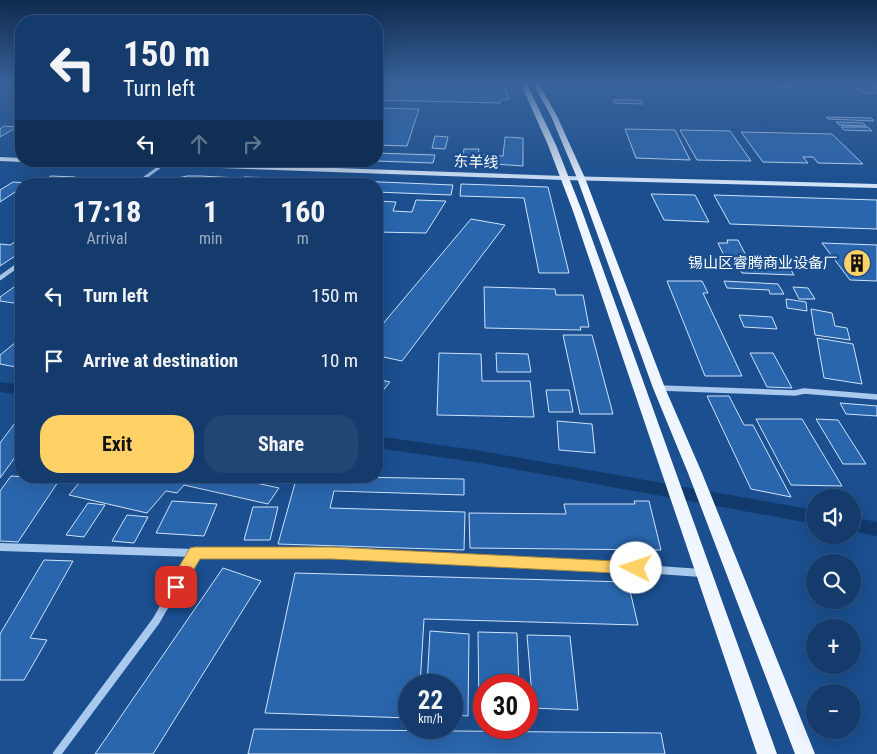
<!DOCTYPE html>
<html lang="en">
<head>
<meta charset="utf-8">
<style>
  body { margin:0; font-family:"Roboto Condensed","Noto Sans SC",sans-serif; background:#214673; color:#f1f3f6; height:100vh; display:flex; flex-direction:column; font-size:19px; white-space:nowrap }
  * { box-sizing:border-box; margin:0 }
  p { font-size:16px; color:#9dadc1 }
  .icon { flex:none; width:28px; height:28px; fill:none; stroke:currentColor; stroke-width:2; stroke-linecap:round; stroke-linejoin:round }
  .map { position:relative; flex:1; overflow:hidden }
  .side { position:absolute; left:15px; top:178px; width:368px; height:305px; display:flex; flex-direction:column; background:#143b6b; border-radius:20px; box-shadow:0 5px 20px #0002,0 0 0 1px #33557e }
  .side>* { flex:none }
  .top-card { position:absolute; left:15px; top:15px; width:368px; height:152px; border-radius:20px; box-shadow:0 5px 20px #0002,0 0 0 1px #33557e; background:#143b6b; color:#f1f3f6; overflow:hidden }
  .controls { position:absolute; left:806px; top:489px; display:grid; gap:10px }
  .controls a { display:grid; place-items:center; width:55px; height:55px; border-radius:50%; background:#143b6b; box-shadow:0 5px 20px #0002,0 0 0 1px #33557e; font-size:25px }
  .speed { position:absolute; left:398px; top:674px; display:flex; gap:10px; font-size:25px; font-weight:700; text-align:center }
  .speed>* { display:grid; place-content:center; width:65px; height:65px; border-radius:50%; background:#143b6b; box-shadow:0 5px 20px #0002,0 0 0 1px #33557e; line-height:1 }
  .speed small { font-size:12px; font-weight:400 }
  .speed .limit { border:8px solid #d22; background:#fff; color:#111 }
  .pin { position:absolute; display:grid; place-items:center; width:42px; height:42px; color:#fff; margin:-21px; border-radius:10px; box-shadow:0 2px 8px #0006 }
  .me { position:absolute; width:55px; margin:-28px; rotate:274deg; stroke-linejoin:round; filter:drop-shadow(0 0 4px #0008) }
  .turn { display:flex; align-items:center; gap:18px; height:105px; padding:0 25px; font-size:22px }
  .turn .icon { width:65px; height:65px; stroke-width:2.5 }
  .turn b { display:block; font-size:35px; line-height:42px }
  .lanes { display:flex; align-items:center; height:48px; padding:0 25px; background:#0003; justify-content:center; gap:25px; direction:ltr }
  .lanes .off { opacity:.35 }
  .eta { display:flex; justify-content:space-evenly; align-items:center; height:85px; text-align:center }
  .eta b { font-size:30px; font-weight:700; line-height:35px }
  .action { display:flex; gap:10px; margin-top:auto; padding:10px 25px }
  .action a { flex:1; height:58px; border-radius:20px; background:#ffd166; color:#111; font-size:20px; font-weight:700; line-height:58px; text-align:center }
  .action a+a { background:#214673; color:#f1f3f6 }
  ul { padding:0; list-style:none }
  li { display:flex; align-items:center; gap:15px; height:65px; padding:0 25px }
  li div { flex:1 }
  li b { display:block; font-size:19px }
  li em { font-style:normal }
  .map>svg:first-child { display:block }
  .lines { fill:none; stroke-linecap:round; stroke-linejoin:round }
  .canal { fill:#123a6d; fill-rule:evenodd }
  .building { fill:#2a66ad; stroke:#cfe3fa }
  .minor-far3 { stroke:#a9c9ee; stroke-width:3 }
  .minor-far2 { stroke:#a9c9ee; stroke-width:4.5 }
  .minor-far1 { stroke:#a9c9ee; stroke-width:5.5 }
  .minor { stroke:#a9c9ee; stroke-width:8 }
  .secondary { fill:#d6e6fa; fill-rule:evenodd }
  .primary { fill:#f0f6ff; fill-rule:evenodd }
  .route { fill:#ffd166; stroke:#a68842 }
  .labels { text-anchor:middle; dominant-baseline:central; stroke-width:5; stroke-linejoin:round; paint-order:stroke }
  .far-street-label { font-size:15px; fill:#fff; stroke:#1b4f8f }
  .far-poi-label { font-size:15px; fill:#fff; stroke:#1b4f8f; text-anchor:end }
</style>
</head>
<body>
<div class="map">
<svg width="877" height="754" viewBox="0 0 877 754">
  <rect width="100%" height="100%" fill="#1b4f8f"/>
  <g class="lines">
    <path class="canal" d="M0,382L21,385V395L0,392Z
      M376,436L475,450L815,510V524L475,462L376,448Z
      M852,517L877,522V536L852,531Z"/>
  </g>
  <path class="building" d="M376,82H503L509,99L501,100L500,103L376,100Z
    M771,82L793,84V88L770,85Z
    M856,88H877V93H864Z
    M613,100H641L643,104L614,103Z
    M376,108L419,109L407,146L376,145Z
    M826,117L871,118L874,121L828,119Z
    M836,122L863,123L866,126L839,125Z
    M4,126L17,127L0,137V129Z
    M841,127H868L872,131L844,130Z
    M625,129L675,130L690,160L636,158Z
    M680,130L730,131L751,161L697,160Z
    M741,132L832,134L863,164L818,163L813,157H803L808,163L763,162Z
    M435,136L448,137L445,149L432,148Z
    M505,137L523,138V166L467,162L469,155H463L464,149H479L478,155L503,156Z
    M376,153L435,155L433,163L375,161Z
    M51,176L75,177L68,182L45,180Z
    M187,176H200L238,178L232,184H161L169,180Z
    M244,177L316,179L314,184H238Z
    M357,181L453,185L451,195L376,192V184H356Z
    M13,182L29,183L21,184V188L0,202V190Z
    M461,184L548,187L569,273H539L524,198L460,196Z
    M651,194L695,195L709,222L664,220Z
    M714,195L877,200V229L730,224Z
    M416,200L446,201L426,233L376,232V207L378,201L396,202L393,211L412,212Z
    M471,219L505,225L402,361L379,356L376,358V332Z
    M21,238V252L0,266V244L10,245Z
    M727,240H738L750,263L788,265L794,275L742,273L737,264H728L718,243H728Z
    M822,243L877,245V281L850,280Z
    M667,281H702L708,293H703L742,376H705Z
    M724,281L778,284L784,294H770L769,290L727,288Z
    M21,282V304L0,301V297Z
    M484,287L555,289L556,295H583L589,327H580L581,330L485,328Z
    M793,287L808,288L815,299H799Z
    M786,299L806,302L807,311L787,308Z
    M811,309L832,313L835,326L847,328L850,340L815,335Z
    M739,315L772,317L777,329L744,327Z
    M563,335H592L613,414H580Z
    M21,338V368L0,364V355Z
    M817,338L853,344L862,384L824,378Z
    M439,353L481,354L482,381H530L534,417L437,415Z
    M496,353L528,354L531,372H497Z
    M750,353H773L792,388L767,387Z
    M376,379L390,382L376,399Z
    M546,390H569L573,412H549Z
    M707,396H729L744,425H753L791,497L751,489Z
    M840,403L877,406V416L846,414Z
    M18,419H21V449L0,478V443Z
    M756,419H802L842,486L791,485Z
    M816,419L838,420L866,464H843Z
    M557,421L592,424L595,453L559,450Z
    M11,476L60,479L18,542L0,541V491Z
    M51,476H224L279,488L268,504L184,485L177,493L166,491L147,513L69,495L79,483Z
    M297,476L464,479V495L334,491L330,508L465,512L464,550L278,544Z
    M172,501L217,504L204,536L156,533Z
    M634,501H649L661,550L470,548L469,513L566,514L564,504H635Z
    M88,503L105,505L84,537L66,535Z
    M253,507H278L270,540H244Z
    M127,515L148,517L134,543L112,541Z
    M44,560L73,561L30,638L47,640L24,680H0V634Z
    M223,568L261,581L153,754H95Z
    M295,573L628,582L638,625L424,619L420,685H409V718L265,713Z
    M430,631L469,634L468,716L451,715V685H427Z
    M478,632L517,633L519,685H484V711H479Z
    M527,635L570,636L578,710L533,708Z
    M254,729L661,733L665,754H248Z"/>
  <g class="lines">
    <path class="minor-far3" d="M136,184L168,161"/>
    <path class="minor-far2" d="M0,278L21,263"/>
    <path class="minor-far1" d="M660,388L795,393L804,391L877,397"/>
    <path class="minor" d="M0,547L195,553H333L602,566L701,573
      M57,754L156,621L195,553"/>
    <path class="secondary" d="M0,157L21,158V161H23L21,162L0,161Z
      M71,161H134L564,176L877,184V188L564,180L74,163Z"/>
    <path class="primary" d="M520,82H526L556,145L582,211L777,754H757L573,211L548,145Z
      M532,82H538L557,116L585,178L665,388L702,473L815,754H795L688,473L653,388L577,178L551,116Z"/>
  </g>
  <linearGradient id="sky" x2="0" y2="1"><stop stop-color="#0f2b4f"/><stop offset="0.44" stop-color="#39639b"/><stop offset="1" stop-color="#39639b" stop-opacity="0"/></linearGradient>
  <rect width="877" height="188" fill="url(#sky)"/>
  <path class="route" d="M195,547H332L636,562L642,564L644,568L642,572L636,574L332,559H200L181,591L176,593L170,591L168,587L170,582L190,548Z"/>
  <defs>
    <g id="building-disc" transform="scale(1.4375)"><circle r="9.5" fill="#ffd166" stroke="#1b4f8f"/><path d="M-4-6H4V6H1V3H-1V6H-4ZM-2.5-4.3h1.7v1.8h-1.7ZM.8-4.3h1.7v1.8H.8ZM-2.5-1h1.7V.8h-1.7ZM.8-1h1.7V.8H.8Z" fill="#111"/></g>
  </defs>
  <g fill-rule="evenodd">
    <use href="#building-disc" x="857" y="263"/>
  </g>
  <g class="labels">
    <g class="far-street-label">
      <text transform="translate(476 162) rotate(2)">东羊线</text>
    </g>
    <g class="far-poi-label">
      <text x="838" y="263">锡山区睿腾商业设备厂</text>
    </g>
  </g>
</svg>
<div class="controls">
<a><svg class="icon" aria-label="sound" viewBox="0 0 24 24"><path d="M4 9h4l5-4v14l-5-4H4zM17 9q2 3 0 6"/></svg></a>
<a><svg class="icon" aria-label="search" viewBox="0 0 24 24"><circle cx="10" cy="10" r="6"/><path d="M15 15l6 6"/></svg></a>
<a>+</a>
<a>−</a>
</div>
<div class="speed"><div>22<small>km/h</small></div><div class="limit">30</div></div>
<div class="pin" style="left:176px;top:587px;background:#d93025"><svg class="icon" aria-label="arrive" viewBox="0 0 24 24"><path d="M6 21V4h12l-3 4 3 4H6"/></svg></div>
<svg class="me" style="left:636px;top:568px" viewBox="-20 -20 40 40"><circle r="19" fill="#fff"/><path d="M0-13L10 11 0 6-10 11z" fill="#ffd166"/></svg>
<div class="top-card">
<div class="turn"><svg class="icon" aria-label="left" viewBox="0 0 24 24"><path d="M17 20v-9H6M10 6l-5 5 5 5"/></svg><div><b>150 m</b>Turn left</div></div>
<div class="lanes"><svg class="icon" aria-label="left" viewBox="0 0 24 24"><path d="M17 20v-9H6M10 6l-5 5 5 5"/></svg><svg class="icon off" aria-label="ahead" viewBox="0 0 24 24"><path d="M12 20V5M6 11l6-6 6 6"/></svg><svg class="icon off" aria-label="right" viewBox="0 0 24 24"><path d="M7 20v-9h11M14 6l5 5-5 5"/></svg></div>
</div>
<section class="side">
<div class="eta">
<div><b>17:18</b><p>Arrival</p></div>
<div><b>1</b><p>min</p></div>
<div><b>160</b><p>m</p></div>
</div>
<ul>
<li><svg class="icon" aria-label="left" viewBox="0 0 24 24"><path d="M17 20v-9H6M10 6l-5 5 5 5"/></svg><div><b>Turn left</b></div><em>150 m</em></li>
<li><svg class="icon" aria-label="arrive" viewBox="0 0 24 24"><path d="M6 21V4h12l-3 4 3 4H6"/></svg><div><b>Arrive at destination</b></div><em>10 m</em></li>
</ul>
<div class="action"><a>Exit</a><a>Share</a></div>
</section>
</div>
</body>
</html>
